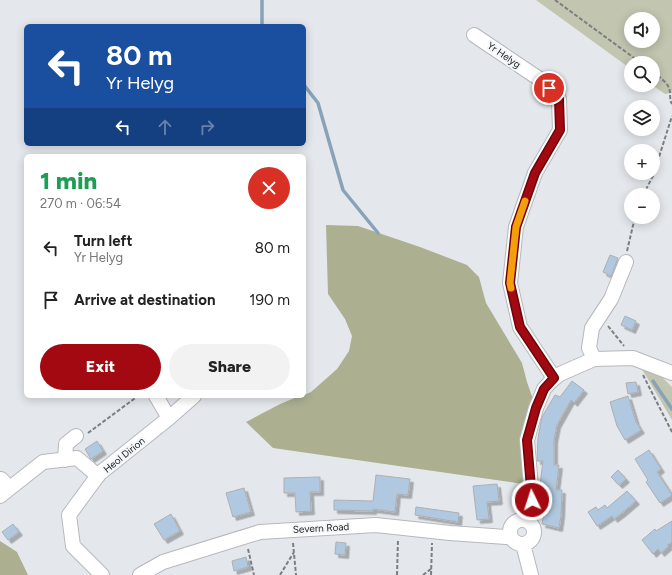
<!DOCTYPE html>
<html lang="en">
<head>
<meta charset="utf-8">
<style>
  body { margin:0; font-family:Figtree,sans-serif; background:#f2f2f2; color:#222; height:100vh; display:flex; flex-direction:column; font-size:15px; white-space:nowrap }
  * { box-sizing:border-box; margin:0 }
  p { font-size:13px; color:#767676 }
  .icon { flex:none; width:22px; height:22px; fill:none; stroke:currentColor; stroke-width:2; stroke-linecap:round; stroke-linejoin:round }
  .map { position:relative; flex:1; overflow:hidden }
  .panel { position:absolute; left:24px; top:154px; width:282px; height:244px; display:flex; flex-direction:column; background:#fff; border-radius:6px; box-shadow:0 2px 10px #0003 }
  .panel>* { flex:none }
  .hud { position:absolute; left:24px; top:24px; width:282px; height:122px; border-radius:6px; box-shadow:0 2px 10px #0003; background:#1a4fa0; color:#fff; overflow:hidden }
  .controls { position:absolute; left:624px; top:12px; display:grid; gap:8px }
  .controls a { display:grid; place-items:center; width:36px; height:36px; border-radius:50%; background:#fff; box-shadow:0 2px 10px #0003; font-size:20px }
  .pin { position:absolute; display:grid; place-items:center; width:34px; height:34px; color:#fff; margin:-17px; border:2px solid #fff; border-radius:50%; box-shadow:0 1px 4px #0007 }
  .me { position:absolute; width:44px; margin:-22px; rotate:356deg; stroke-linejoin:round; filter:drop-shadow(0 0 3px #0008) }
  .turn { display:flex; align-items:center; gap:14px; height:84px; padding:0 16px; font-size:18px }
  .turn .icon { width:52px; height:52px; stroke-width:2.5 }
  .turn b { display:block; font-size:28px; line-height:34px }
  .lanes { display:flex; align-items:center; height:38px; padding:0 16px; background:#0003; justify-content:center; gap:20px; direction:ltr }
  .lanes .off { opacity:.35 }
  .round { display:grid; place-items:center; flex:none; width:42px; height:42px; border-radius:21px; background:#f2f2f2 }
  .overview { display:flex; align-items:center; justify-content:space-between; height:68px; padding:0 16px }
  h1 { font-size:24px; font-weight:800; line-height:30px; color:#1e9e55 }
  .action { display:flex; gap:8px; margin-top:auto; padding:8px 16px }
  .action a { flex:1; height:46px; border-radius:24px; background:#a30911; color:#fff; font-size:16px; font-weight:800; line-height:46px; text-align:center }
  .action a+a { background:#f2f2f2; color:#222 }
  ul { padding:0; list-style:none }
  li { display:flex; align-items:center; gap:12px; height:52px; padding:0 16px }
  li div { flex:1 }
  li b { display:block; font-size:15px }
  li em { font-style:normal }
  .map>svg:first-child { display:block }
  .green { fill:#c2c5af; fill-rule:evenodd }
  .forest { fill:#acb091 }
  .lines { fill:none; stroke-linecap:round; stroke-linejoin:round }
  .stream { stroke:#89a2b7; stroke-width:3.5 }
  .building { fill:#b0c9e0; stroke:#acafb3; filter:url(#shadow) }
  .minor-casing { stroke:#b5b8bc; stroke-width:16 }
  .path { stroke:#7c7f81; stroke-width:2; stroke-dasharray:4 2; stroke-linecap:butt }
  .minor { stroke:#fff; stroke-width:14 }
  .route-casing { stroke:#6a060b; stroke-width:10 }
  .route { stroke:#a30911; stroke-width:7 }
  .slow { stroke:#f59e0b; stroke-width:7 }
  .labels { text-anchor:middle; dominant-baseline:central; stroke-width:4; stroke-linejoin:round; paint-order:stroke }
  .street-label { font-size:10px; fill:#1b1d1e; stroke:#f2f6f9 }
</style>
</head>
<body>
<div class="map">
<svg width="672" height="575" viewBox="0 0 672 575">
  <defs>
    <filter id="shadow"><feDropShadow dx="3.5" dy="3.5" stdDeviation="0" flood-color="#0004"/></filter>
  </defs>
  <rect width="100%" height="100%" fill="#e4e8ec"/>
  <path class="green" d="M536,0H672V93L665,94L652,85L653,63H631V69ZM631,19H653V41H631Z
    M642,369L662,377L672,387V420Z"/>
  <path class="forest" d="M326,225L358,226L420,247L467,265L479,277L486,303L522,363L527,382L536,408L531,485L273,448L246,422C258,416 292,396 304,396V395L311,392L337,369L349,351L352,336L345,319L328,294Z
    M0,541L17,552L28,575H0Z"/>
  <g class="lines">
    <path class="stream" d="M262,0V26
      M304,85L318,103L343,190L378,233
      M653,381L672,409"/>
  </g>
  <path class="building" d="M610,255L618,258L611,276L603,272Z
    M625,316L636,321L632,330L621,325Z
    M572,381L584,390L574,403L571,400L557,425L554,440V465H559L556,490H562L561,515L559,528L542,524L546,504H544V486L540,485L543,461H537L538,438L542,417L555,395L560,397Z
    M636,382L638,392L628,394L626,383Z
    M628,396L636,422L641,430L625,440L617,426L610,402Z
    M97,441L103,451L91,459L85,449Z
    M649,450L661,469L657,472L672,495L660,503L646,482L648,480L635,459Z
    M618,470L626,479L619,485L611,477Z
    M376,475L410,479L408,495L397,494L395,512L373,509V511L334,510V500L373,501Z
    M320,477V492H310L311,511L296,512L295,493H284V478Z
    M497,484L499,501L487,502L489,519L477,520L473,486Z
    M244,488L251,512L233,517L226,493Z
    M627,491L636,501L622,513L614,519L612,516L597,526L588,512L596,507L598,510L605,505L607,508Z
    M416,507L459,513L458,522L415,515Z
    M171,514L180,531L164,540L154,524Z
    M672,521V542L667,545L669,546L661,553L658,549L653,554L642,540L655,529L656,531Z
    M13,524L19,532L8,540L2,532Z
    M336,542L346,543L345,555L335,554Z
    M246,557L248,567L234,571L232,561Z"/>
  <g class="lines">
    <g class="minor-casing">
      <path id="minor" d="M474,35L538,78L559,99L560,130L535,173L516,227L510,283L520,327L554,378
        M594,359L589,348L592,328L611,299L626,262
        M156,396L169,418
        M65,460L66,444L76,436
        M1,479L9,488
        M0,496L43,462L77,458L98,476
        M510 532a12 12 0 1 1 24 0a12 12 0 1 1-24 0Z
        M527,521L532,499L527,440L536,408L544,389L551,381L560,374L594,359L633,358L672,373
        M523,544L531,575
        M102,575L73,546L69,515L99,474L169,418L194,396
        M140,575L163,562L260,532L376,525L450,533L506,537L510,535"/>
    </g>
    <path class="path" d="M555,0L641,63
      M653,72C658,76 667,82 669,88C671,93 669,99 672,104
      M643,195L653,176L672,116
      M627,251L635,217
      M608,326L624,346
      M643,375L672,432
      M88,433L138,396
      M293,543L296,575
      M248,549L254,575
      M280,575L294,552
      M397,575L398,539
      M423,575L431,569
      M431,575L432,543"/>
    <use href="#minor" class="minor"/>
  </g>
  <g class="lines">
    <g class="route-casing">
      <path id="route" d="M532,500L527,440L536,408L544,389L554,378L520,327L510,283L516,227L535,173L560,130L559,99L549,88"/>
    </g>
    <use href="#route" class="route"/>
    <path class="slow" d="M511,288L510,283L516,227L525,201"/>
  </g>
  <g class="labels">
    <g class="street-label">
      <text transform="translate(504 55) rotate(34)">Yr Helyg</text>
      <text transform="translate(124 455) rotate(-39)">Heol Dirion</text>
      <text transform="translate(321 528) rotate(-3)">Severn Road</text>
    </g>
  </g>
</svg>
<div class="controls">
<a><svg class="icon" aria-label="sound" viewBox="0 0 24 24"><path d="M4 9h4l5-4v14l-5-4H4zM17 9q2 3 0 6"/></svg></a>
<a><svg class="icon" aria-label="search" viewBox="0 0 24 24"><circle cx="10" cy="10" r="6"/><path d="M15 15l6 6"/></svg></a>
<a><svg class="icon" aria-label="layers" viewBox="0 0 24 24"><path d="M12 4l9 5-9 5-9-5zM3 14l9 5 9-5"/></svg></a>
<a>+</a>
<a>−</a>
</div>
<div class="pin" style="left:549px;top:88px;background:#d93025"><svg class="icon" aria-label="arrive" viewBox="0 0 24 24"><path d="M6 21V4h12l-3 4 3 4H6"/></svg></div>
<svg class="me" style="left:532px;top:500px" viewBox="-20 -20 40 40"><circle r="17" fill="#a30911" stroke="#fff" stroke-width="3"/><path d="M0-11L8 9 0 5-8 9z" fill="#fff"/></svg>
<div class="hud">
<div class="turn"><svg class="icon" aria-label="left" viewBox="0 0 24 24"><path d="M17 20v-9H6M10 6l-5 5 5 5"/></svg><div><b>80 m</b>Yr Helyg</div></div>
<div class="lanes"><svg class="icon" aria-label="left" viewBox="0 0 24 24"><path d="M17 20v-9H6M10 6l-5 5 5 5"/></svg><svg class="icon off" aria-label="ahead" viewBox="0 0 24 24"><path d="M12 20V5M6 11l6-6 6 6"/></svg><svg class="icon off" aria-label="right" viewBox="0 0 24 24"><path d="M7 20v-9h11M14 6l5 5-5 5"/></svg></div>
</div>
<section class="panel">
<div class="overview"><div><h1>1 min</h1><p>270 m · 06:54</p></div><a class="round" style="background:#d93025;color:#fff"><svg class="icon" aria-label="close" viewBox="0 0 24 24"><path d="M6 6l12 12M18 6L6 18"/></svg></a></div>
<ul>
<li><svg class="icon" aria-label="left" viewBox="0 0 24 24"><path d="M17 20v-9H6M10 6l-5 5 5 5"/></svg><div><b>Turn left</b><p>Yr Helyg</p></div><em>80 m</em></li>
<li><svg class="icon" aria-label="arrive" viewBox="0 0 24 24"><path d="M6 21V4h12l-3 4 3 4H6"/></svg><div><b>Arrive at destination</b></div><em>190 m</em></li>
</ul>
<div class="action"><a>Exit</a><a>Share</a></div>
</section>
</div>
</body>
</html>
